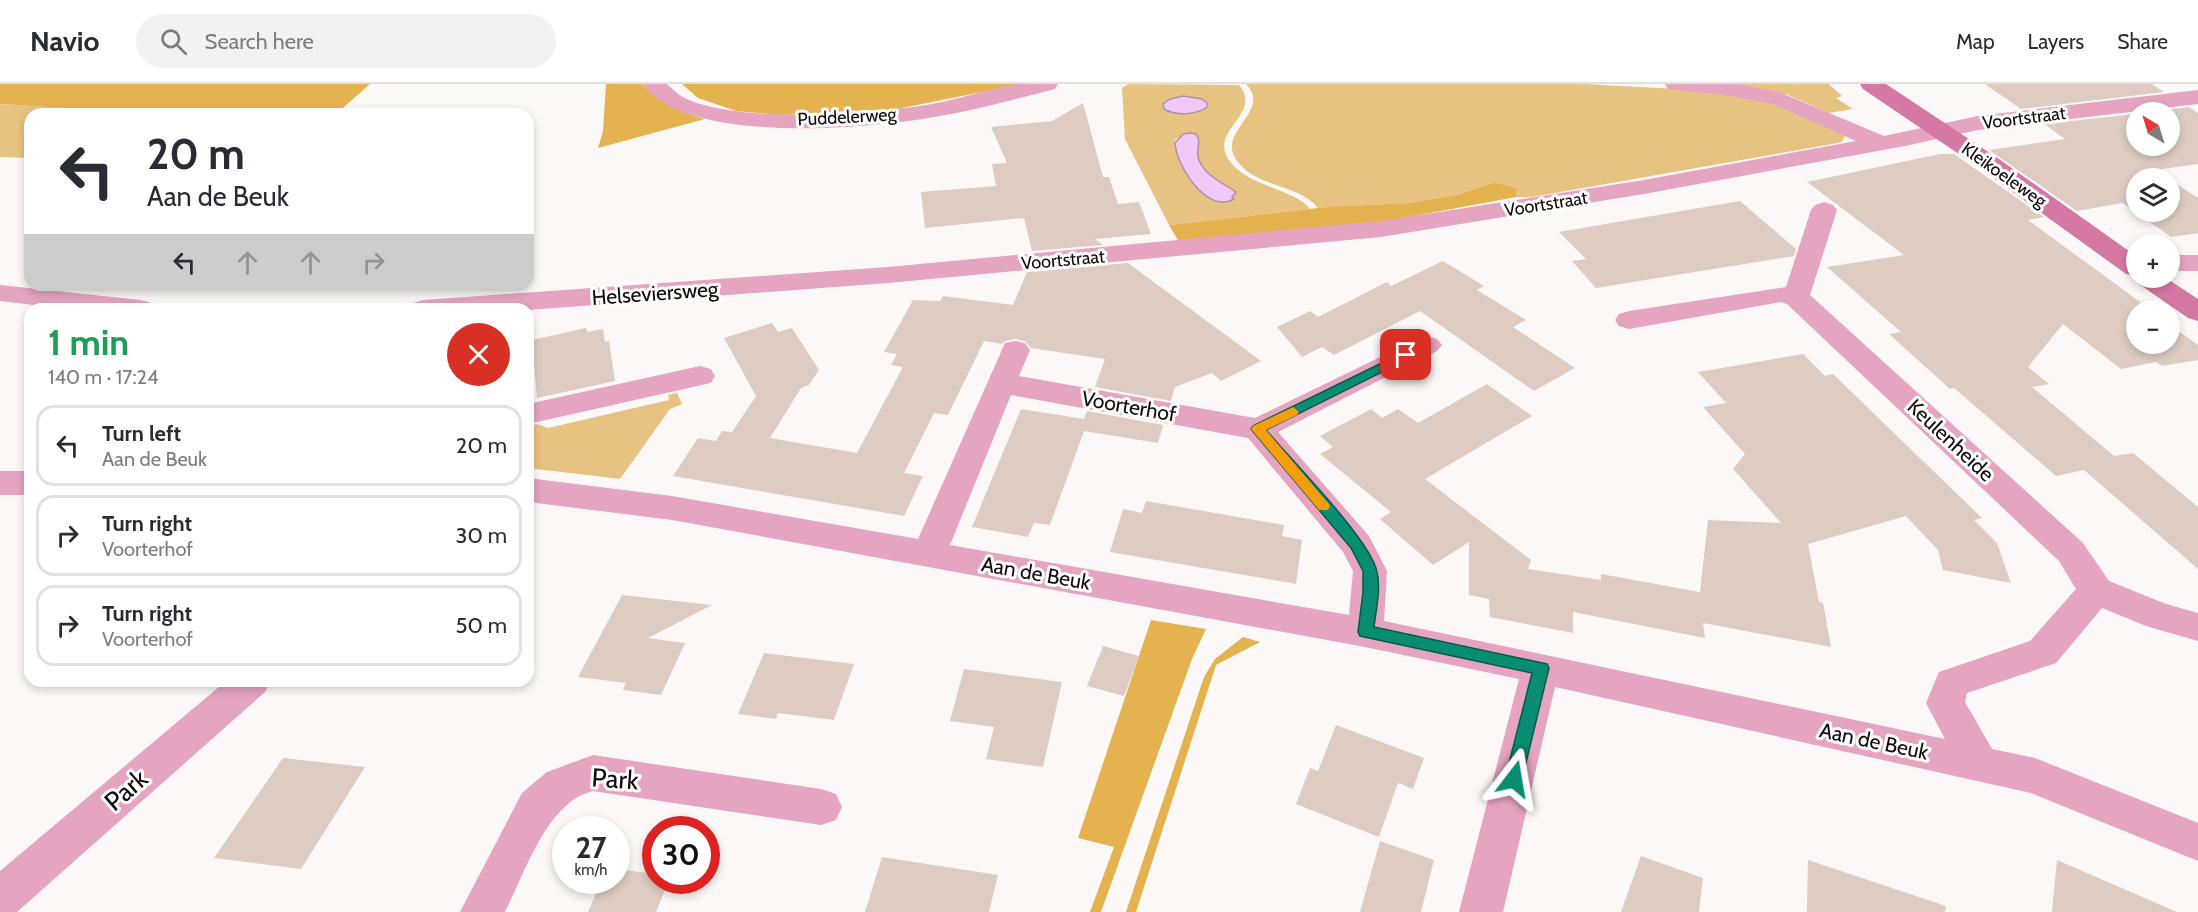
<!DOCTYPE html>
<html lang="en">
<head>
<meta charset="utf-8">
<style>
  body { margin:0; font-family:Cabin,sans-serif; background:#f2f2f3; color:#2b2b33; height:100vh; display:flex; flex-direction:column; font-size:22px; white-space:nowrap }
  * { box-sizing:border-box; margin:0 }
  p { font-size:20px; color:#7c7c81 }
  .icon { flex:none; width:33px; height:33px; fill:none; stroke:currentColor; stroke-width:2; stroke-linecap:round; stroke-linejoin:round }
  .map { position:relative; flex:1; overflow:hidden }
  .panel { position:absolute; left:24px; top:219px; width:510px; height:384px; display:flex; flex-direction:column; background:#fff; border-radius:18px; box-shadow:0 3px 9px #0003 }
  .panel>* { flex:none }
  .top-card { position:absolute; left:24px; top:24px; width:510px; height:183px; border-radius:18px; box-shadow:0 3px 9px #0003; background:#fff; color:#2b2b33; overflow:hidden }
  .needle { width:39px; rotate:322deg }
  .tools { position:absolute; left:2126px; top:18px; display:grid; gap:12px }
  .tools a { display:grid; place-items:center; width:54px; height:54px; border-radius:50%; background:#fff; box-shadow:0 3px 9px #0003; font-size:30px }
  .speed { position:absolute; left:552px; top:732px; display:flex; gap:12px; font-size:30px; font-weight:700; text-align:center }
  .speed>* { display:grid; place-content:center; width:78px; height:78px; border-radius:50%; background:#fff; box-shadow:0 3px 9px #0003; line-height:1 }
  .speed small { font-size:15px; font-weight:400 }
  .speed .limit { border:9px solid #d22; background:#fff; color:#111 }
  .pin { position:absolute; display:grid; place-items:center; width:51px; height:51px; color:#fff; margin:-26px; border-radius:12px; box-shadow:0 3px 9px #0006 }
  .me { position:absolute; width:66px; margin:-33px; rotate:14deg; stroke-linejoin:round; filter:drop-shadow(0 0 4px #0008) }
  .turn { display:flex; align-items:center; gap:21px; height:126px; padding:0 24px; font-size:27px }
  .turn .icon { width:78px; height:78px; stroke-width:2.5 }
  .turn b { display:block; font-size:42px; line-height:51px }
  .lanes { display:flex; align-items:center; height:57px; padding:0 24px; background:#0003; justify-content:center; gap:30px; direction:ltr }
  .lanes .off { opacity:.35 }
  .round { display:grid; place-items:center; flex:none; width:63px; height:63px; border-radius:32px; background:#f2f2f3 }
  .overview { display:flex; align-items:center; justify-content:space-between; height:102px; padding:0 24px }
  h1 { font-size:36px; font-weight:700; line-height:45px; color:#1e9e55 }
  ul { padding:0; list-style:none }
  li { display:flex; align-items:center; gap:18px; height:81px; margin:0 12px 9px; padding:0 12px; border:3px solid #e1e1e2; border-radius:18px }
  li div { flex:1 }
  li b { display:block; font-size:22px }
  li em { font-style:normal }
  header { display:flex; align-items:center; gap:36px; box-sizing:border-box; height:84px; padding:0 30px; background:#fff; border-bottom:2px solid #e1e1e2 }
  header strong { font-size:28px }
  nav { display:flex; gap:33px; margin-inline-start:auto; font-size:21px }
  .search { width:420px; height:54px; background:#f2f2f3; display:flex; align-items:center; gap:15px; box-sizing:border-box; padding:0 21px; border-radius:33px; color:#7c7c81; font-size:22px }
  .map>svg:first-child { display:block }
  .green { fill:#e7c382; fill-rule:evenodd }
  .forest { fill:#e4b350 }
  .water { fill:#f1c9f9; stroke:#ae90b1; stroke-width:1.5 }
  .building { fill:#deccc2 }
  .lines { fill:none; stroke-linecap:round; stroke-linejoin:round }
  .street { fill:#e5a4c0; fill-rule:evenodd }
  .secondary { fill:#d678a4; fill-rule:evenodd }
  .route { fill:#088c72; stroke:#055b4a; stroke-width:1.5 }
  .slow { fill:#f59e0b }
  .labels { text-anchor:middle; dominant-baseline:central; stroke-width:6; stroke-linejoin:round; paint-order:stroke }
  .far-street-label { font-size:18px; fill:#120b0a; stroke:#fff }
  .street-label { font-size:21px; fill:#120b0a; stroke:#fff }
  .near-street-label { font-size:26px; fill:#120b0a; stroke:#fff }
</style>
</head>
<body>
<header>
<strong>Navio</strong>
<div class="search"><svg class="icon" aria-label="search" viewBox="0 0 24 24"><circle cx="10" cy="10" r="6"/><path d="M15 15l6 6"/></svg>Search here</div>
<nav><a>Map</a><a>Layers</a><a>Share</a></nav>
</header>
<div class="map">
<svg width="2198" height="828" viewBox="0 0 2198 828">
  <rect width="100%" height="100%" fill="#fcf8f7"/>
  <path class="green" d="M1128,0L1239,1C1263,30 1210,45 1228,75C1246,103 1296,105 1310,125L1169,141L1125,55L1122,4ZM1176,13L1183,12L1206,17L1185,29L1170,28ZM1190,49L1196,50C1200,60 1196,65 1198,74C1203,90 1221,99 1234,106L1232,113L1223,118C1189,108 1184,87 1175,56L1183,50Z
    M1246,0H1584L1696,6L1767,17L1844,50L1845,52L1842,58L1832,60L1532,113H1516L1517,104L1495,98L1457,111L1408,119L1318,124C1298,99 1253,104 1235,74C1219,46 1272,27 1246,0Z
    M1737,0H1829L1842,12L1836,14L1853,25L1829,29L1788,11Z
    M0,20L116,27V30H30V74L0,73Z
    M677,309L682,320L670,325L620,395L528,384V342L537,340L548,344L669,316L668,311Z"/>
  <path class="forest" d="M0,0H370L336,30H116V27L0,20Z
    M606,0H642C661,18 680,29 705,35L598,64L603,47Z
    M682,0H1022L892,26L780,31L736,27L698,14Z
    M1495,98L1517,104L1516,113L1382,138L1180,160L1169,141L1327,123L1408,119L1457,111Z
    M1151,536L1206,545L1192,575L1101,828H1090L1114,763L1078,754Z
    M1243,553L1260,558L1216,581L1136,828H1126L1204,593L1215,575Z"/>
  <path class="water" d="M1183,12L1202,15L1207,19V23C1197,31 1175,32 1164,25L1163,20L1170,15Z
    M1190,49L1196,50C1202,58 1196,64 1198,73C1203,91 1223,99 1236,108L1232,113L1234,115C1207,131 1176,81 1175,59L1183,50Z"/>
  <path class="building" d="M1985,0H2152L2164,8L2021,25Z
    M1083,19L1103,93H1109L1118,120L1139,118L1151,150L1095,155L1103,161L1032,167L1024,134L925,144L921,108L996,102L992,80L1007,79L991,43L1052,37Z
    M2189,23L2198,29V80L2155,86L2168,94H2136V128H2169V95L2198,114V149L2171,153L2123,119L2077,127L1989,66L2065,55L2044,40L2136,30V62H2169V28H2145Z
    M1940,70H1954L2044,133L2028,136L2151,226H2136V260H2169V240L2198,261V276L2162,282L2156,278L2121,285L2063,240L2028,283L2049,300L2032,303L2114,372L2133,369L2198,423V485L2084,386L2056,392L1954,304L1950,305L1889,250L1901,248L1827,183L1904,171L1807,98Z
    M1740,117L1796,165L1794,172L1596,204L1572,177L1586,175L1559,148Z
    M1443,177L1484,202L1477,206L1526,236L1513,243L1575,284L1534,307L1420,227L1334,271L1322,263L1302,273L1277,243L1310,227L1318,233L1387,198L1391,202Z
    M1128,179L1261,277L1221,297L1212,289L1175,303L1171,317L1095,303L1105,275L1031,264L1025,257L1015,255L1005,257L1002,260L984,257L948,331L934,329L904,389L923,392L904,432L673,392L698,354L716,357L722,347L732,348L756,312L724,254L772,239L778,248L792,244L819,286L809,301L801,304L770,354L857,369L903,283L891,281L897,270L884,268L913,216L940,217L943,212L1013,221L1027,188Z
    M586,244L587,248L603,245L605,258L609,257L615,297L537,314L532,256Z
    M1803,270L1825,292L1833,290L1982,434L1974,436L1997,459L2011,499L1943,486L1938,466L1906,432L1808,460L1819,518L1823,519L1831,563L1703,539L1705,554L1573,528V549L1490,533L1489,515L1469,511V458L1433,481L1380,435L1391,428L1320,370L1333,363L1320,352L1371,325L1382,334L1398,325L1418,339L1487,300L1532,332L1425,395L1531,476L1528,485L1601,496V490L1700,508L1708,436L1781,439L1733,385L1745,370L1703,323L1726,319L1698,288Z
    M1021,325L1084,335L1087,327L1163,341L1158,359L1084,347L1050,441L1034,439L1028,453L972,443Z
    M1146,417L1284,441L1282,452L1302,456L1296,500L1110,468L1123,425L1142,429Z
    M622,511L712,521L648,554L685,559L661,611L623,606L626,599L578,593Z
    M1103,562L1139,572L1124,612L1087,602Z
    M764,569L854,580L834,636L778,629L776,635L738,630Z
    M964,585L1062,598L1043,683L986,675L994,643L950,637Z
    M1336,641L1424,674L1413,705L1398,699L1379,753L1296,720L1310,684L1318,687Z
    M283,674L365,683L301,785L214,774Z
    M1380,757L1434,776L1421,828H1360Z
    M1641,772L1703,794L1699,828H1621Z
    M882,773L998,791L989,828H865Z
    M1808,776L1946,822L1945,828H1807Z
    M2057,776L2177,828H2052Z
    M616,785L656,790V796H669L656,828H588L602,796H616Z"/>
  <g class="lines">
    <path class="street" d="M643,0H667C672,4 676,9 681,12C733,41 873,30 932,20C960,15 988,5 1017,0C1030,0 1045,0 1058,0L1055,5C1015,15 975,26 934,33C868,45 685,61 643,0Z
      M1665,0H1738L1779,8L1884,52L1978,32L2198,6V20L1978,46L1905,62L1644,110L1381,153L888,199L528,226L409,225L413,219L423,216L888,183L1381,137L1644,96L1856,57L1773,20L1724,11L1668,5Z
      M1824,118L1833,121L1837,126L1810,211L2083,459L2109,497L2166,520L2198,529V557L2146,542L2102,524L2056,579L1967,609L1965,618L1992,665L2035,674L2198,739V777L2031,709L1555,603L1503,828H1459L1519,595L1365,563L672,436L528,418V394L672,412L918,455L1005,259L1015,257L1025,259L1030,266L1019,292L1255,334L1417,255L1427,252L1437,255L1442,261L1437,267L1278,348L1369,452L1387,487L1384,537L1945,655L1926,619L1939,588L2030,557L2076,505L2059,477L1787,220L1781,218L1629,245L1619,242L1615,236L1619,230L1629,227L1786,203L1811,126L1815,121ZM1011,311L1248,354L1343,468L1353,487L1349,531L950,461Z
      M2169,171H2198V187H2169Z
      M0,201L141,216L151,219L155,225H67L0,217Z
      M700,282L711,285L715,292L711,299L528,340V320Z
      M0,387H30V411H0Z
      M226,597H271L265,608L17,828H0V787Z
      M593,671L821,705L836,710L842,723L836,736L821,741L593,707C547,718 525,789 505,828H460L522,709L547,688Z"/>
    <path class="secondary" d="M1860,0H1886L1999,75L2136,172V192L2126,190L1981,85L1863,5Z
      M2135,194H2166L2198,215V237L2188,234L2139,200Z"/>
  </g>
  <path class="route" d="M1406,267L1410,268V274L1266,346C1290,375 1371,456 1377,488C1381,505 1376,526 1374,543L1547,580L1549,584L1522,695L1520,700L1514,702L1508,700L1505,695L1532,589L1360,552L1358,548L1363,508V487L1351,464L1251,345L1253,342Z"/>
  <path class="slow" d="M1293,323L1299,328L1297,331L1266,346L1328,419L1330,422L1328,426H1319L1251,345L1253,342Z"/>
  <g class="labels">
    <g class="far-street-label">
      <text transform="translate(847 33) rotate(-3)">Puddelerweg</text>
      <text transform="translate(2024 34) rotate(-7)">Voortstraat</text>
      <text transform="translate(2004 91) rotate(35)">Kleikoeleweg</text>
      <text transform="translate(1546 120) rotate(-9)">Voortstraat</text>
      <text transform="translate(1063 176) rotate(-5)">Voortstraat</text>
    </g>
    <g class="street-label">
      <text transform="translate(655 209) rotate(-4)">Helseviersweg</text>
      <text transform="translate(1129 322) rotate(10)">Voorterhof</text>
      <text transform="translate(1951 356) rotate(43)">Keulenheide</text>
      <text transform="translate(1036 489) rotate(10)">Aan de Beuk</text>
      <text transform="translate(1874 657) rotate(12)">Aan de Beuk</text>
    </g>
    <g class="near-street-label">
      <text transform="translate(615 695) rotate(4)">Park</text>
      <text transform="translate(126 706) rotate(-41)">Park</text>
    </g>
  </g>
</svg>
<div class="tools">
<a><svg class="needle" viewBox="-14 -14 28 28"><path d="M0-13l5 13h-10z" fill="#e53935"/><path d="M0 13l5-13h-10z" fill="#7c7c81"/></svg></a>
<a><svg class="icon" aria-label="layers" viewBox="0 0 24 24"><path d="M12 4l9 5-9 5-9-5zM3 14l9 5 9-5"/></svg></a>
<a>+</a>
<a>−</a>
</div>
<div class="speed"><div>27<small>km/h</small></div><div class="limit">30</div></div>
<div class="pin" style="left:1406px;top:271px;background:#d93025"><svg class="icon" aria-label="arrive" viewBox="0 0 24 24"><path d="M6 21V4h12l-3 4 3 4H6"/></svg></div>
<svg class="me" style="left:1514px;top:695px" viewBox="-20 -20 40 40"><path d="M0-17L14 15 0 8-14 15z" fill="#088c72" stroke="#fff" stroke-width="4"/></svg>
<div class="top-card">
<div class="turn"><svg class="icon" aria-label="left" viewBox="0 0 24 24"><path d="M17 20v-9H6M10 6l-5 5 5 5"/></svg><div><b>20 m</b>Aan de Beuk</div></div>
<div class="lanes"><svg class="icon" aria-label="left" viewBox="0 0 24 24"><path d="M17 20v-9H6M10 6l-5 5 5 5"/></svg><svg class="icon off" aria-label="ahead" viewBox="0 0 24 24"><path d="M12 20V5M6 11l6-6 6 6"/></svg><svg class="icon off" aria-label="ahead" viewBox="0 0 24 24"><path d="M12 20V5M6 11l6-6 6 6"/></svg><svg class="icon off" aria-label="right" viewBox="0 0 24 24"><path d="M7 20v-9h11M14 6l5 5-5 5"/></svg></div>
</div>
<section class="panel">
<div class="overview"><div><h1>1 min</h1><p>140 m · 17:24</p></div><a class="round" style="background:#d93025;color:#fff"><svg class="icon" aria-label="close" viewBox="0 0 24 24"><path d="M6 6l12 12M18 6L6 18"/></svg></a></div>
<ul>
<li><svg class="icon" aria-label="left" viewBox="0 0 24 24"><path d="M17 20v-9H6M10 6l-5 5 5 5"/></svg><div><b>Turn left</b><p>Aan de Beuk</p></div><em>20 m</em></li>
<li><svg class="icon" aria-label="right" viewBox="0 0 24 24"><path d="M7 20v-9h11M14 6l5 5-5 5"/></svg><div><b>Turn right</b><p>Voorterhof</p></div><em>30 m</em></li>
<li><svg class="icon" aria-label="right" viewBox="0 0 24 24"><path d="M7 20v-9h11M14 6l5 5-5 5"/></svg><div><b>Turn right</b><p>Voorterhof</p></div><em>50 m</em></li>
</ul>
</section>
</div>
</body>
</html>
